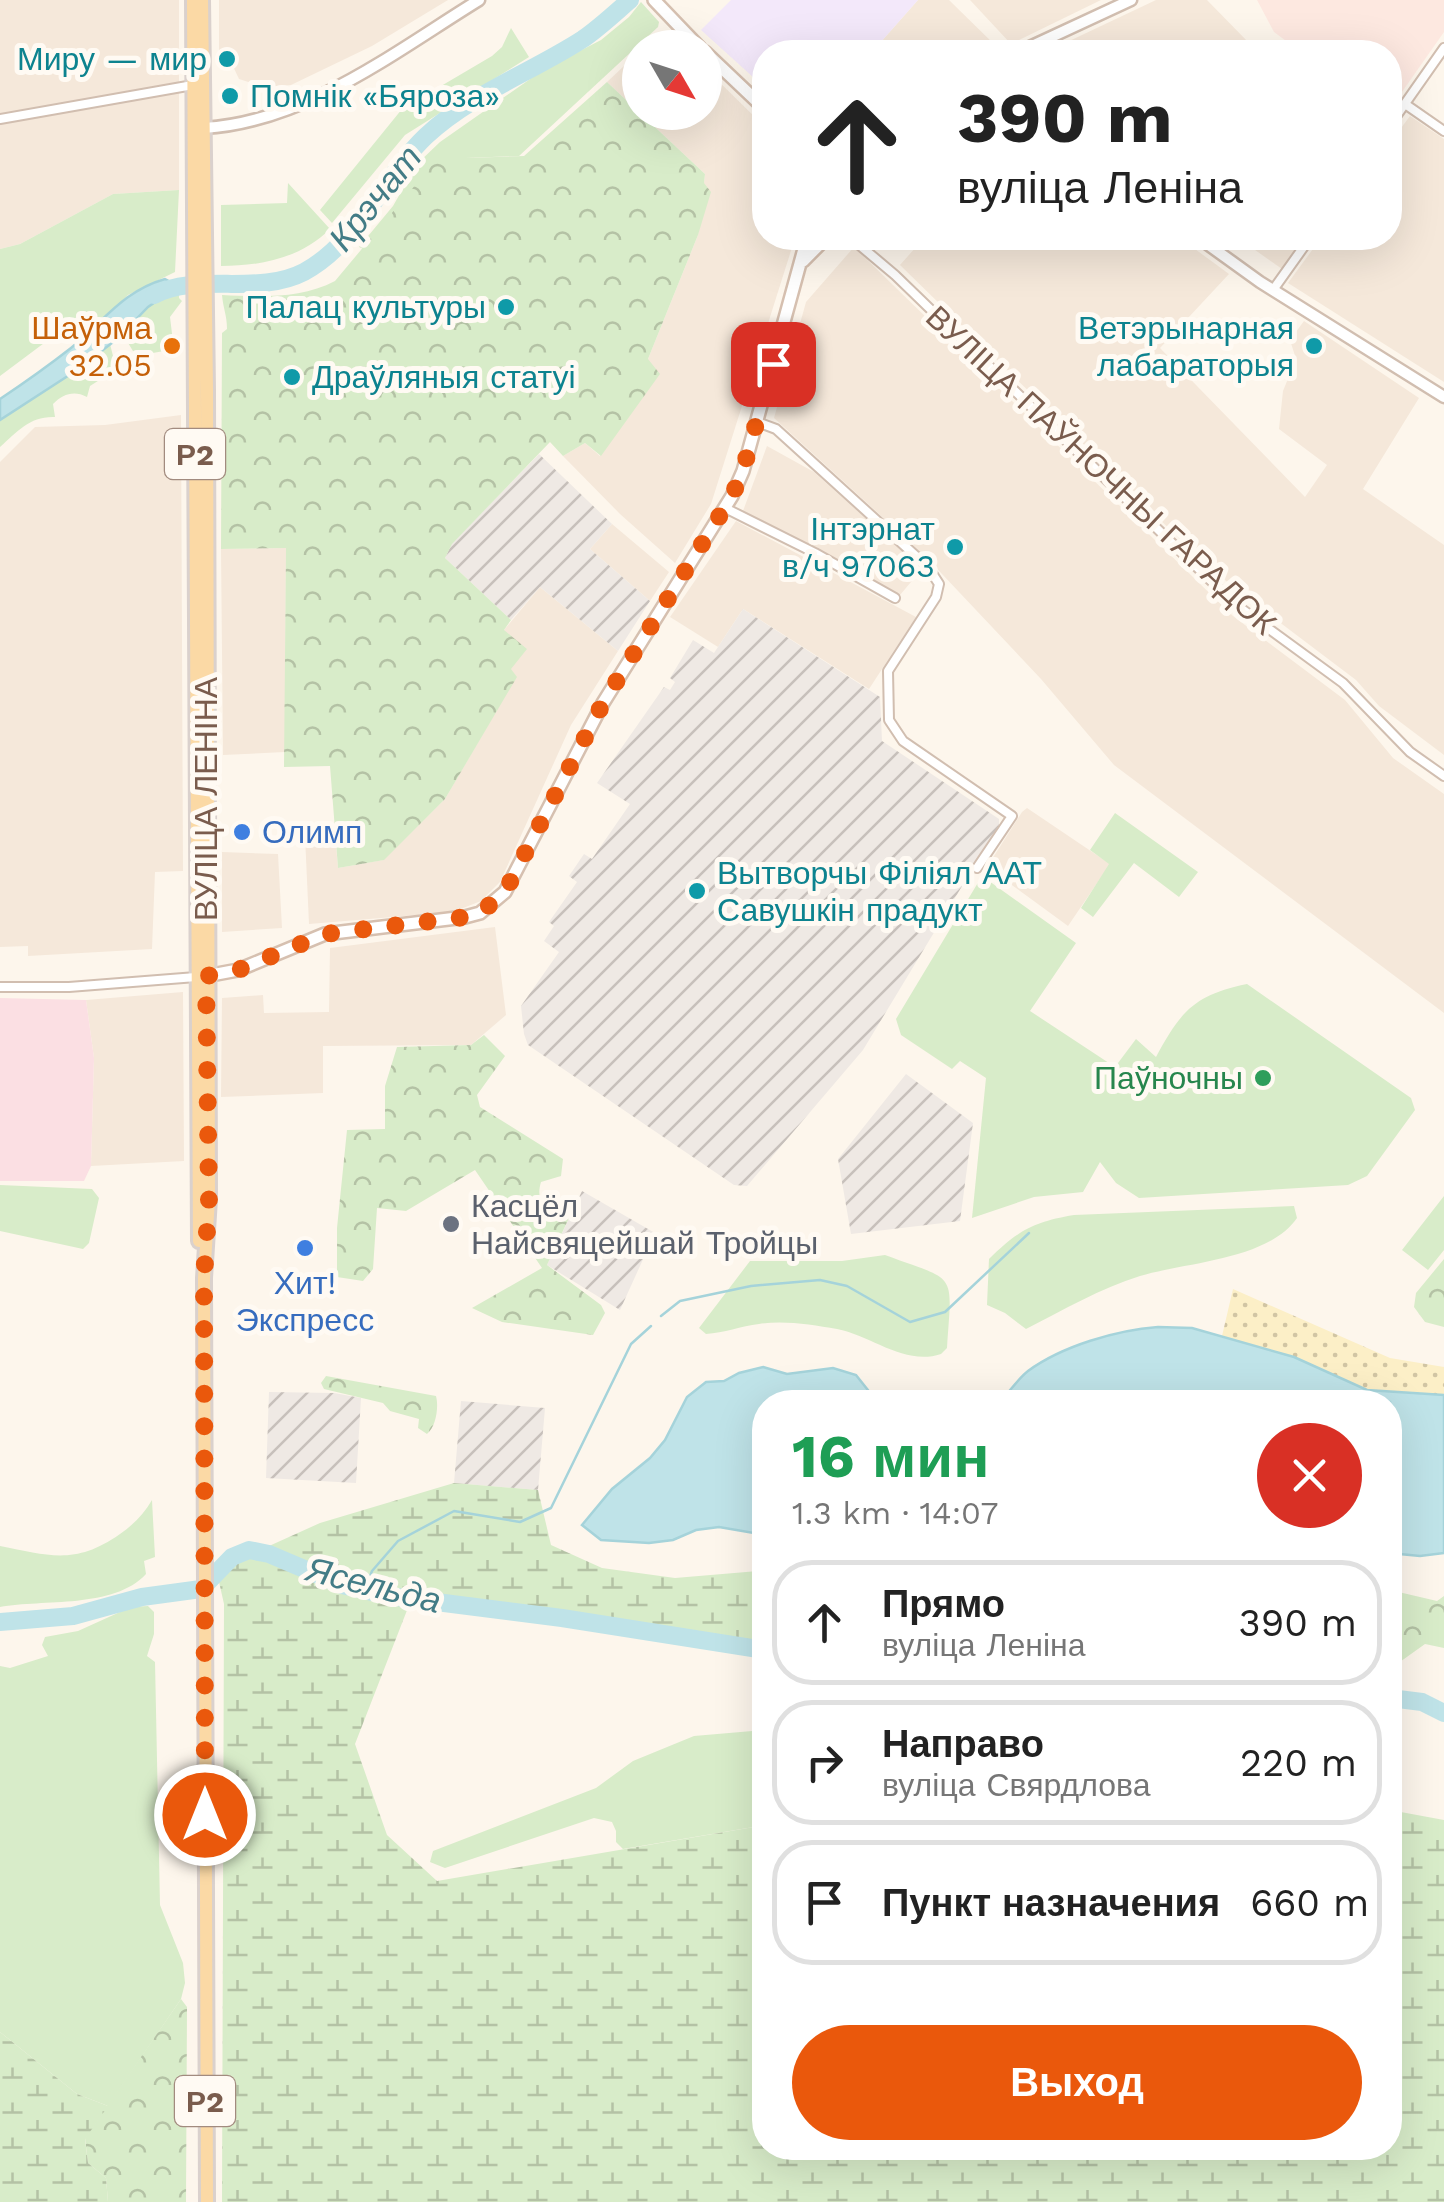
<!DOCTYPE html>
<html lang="ru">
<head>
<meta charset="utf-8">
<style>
  body { margin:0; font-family:"Work Sans",sans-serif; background:#f2f2f2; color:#222; height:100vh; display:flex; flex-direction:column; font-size:38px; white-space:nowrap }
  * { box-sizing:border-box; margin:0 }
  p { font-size:32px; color:#767676 }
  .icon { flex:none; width:55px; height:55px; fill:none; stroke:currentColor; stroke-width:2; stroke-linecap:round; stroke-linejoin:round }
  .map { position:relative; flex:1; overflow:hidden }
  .panel { position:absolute; left:752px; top:1390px; width:650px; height:770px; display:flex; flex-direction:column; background:#fff; border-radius:40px; box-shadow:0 10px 40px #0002 }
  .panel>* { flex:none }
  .guide { position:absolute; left:752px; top:40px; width:650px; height:210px; border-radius:40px; box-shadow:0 10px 40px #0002; background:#fff; color:#222; overflow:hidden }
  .needle { width:65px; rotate:129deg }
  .buttons { position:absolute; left:622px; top:30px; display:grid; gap:20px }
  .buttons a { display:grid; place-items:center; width:100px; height:100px; border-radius:50%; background:#fff; box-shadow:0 10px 40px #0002; font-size:50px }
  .pin { position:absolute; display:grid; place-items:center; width:85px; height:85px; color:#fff; margin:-42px; border-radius:20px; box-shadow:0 5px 15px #0006 }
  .me { position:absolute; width:110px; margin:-55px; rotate:0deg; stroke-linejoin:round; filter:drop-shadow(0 0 8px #0008) }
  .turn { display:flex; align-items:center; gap:35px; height:210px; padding:0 40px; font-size:45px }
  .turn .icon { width:130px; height:130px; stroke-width:2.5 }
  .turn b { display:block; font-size:70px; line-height:85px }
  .round { display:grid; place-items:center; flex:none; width:105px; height:105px; border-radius:52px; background:#f2f2f2 }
  .overview { display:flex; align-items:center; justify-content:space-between; height:170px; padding:0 40px }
  h1 { font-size:60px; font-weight:700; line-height:75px; color:#1e9e55 }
  .primary-button { display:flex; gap:20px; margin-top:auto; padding:20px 40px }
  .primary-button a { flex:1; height:115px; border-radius:60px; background:#ea580c; color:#fff; font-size:40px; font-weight:700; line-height:115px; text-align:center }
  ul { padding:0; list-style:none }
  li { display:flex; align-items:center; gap:30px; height:125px; margin:0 20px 15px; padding:0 20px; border:5px solid #e0e0e0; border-radius:40px }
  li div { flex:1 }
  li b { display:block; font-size:38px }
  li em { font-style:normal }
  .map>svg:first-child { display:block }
  .residential { fill:#f5e8da }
  .commercial { fill:#fde8e0 }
  .industrial { fill:url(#industrial-furrows) }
  .education { fill:#f3e8fa }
  .medical { fill:#fbdfe3 }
  .green { fill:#d8ecc9 }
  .forest { fill:url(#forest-crowns) }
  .wetland { fill:url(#wetland-marsh) }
  .sand { fill:url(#sand-dots) }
  .water { fill:#bfe3e8; stroke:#a5d3da; stroke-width:2.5 }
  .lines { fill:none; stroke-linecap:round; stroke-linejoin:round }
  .stream { stroke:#a5d3da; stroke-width:2.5 }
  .river { stroke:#bfe3e8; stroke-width:18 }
  .minor-casing { stroke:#d1beb0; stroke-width:12 }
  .tertiary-casing { stroke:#d1beb0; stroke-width:15 }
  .secondary-casing { stroke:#d6c0b0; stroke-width:16 }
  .primary-casing { stroke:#dad1cd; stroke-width:18 }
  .minor { stroke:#fff; stroke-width:8 }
  .tertiary { stroke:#fff; stroke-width:10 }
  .secondary { stroke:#fff; stroke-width:11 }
  .primary { stroke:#fbd9a5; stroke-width:12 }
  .route { stroke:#ea580c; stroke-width:18; stroke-dasharray:0 32.4 }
  .culture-dot { fill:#0f9aa8; stroke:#fffaf3; stroke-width:4 }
  .food-dot { fill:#e8710a; stroke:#fffaf3; stroke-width:4 }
  .shop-dot { fill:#3f7fe0; stroke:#fffaf3; stroke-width:4 }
  .leisure-dot { fill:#2e9e5b; stroke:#fffaf3; stroke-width:4 }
  .worship-dot { fill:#6b7280; stroke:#fffaf3; stroke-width:4 }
  .labels { text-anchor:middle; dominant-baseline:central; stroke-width:10; stroke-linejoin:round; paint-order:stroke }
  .shield { fill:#fffaf3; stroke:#a28b7f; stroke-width:2.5 }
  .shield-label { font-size:30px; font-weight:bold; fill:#7a5c4d }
  .culture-label { font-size:32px; fill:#0d838f; stroke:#fffaf3; text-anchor:end }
  .food-label { font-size:32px; fill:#c56008; stroke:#fffaf3; text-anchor:end }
  .street-label { font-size:32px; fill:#7a5c4d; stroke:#fffaf3 }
  .shop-label { font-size:32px; fill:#366cbe; stroke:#fffaf3; text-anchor:start }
  .leisure-label { font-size:32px; fill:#27864d; stroke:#fffaf3; text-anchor:end }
  .worship-label { font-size:32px; fill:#5b616d; stroke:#fffaf3; text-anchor:start }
  .water-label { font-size:35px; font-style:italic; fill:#437c86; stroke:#fffaf3 }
</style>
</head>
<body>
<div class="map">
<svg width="1444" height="2202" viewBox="0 0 1444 2202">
  <defs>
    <pattern id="industrial-furrows" width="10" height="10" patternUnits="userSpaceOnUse" patternTransform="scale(2.5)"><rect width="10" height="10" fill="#efe9e4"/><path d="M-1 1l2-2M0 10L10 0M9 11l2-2" fill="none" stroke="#c7c0bb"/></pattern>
    <pattern id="forest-crowns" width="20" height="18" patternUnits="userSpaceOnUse" patternTransform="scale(2.5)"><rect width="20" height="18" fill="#d8ecc9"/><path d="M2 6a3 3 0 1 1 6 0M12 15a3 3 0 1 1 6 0" fill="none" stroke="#b4c2a5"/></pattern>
    <pattern id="wetland-marsh" width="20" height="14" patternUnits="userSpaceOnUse" patternTransform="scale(2.5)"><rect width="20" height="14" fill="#d8ecc9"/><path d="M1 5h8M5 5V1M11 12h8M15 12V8" fill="none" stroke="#b4c2a5"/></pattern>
    <pattern id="sand-dots" width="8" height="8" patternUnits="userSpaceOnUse" patternTransform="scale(2.5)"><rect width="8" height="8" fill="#fcefc7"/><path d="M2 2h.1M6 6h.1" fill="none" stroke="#d1c5a4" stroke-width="1.8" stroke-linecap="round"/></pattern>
  </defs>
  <rect width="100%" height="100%" fill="#fdf6ec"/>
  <path class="residential" d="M0,0H179V190L113,194L20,244L0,249Z
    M219,0H448L372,46L291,85L264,87L239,79L231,62L219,61Z
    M918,0H949L999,49L992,52H872Z
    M970,0H1101L1011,44Z
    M1156,0H1207L1250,44L1245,52H1046Z
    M640,51V112H705V68L765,127V238H795L711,504L675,563L620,514L563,456L585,443L600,456L648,359L698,235L705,174L607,82Z
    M1410,116L1444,139V382L1288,283L1321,238H1390V143Z
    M924,238H1180L1229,274L1160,348L1305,497L1327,465L1279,429L1283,391L1296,359L1290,340L1304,321L1419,398L1363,489L1444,545V755L1379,706L1356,680L1233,587L1196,555L900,265Z
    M1238,238H1303L1282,269Z
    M854,247L1233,616L1345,700L1393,758L1444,794V1013L1114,765L1041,679L925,556L774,418L806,302Z
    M181,415L183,871L155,872L152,949L28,956V946L0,947V462L35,427L105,425Z
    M767,446L814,472L922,569L900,595L743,511Z
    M736,521L916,617L869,689L743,609L718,647L670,617Z
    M612,524L669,572L650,601L590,549Z
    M286,548L285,752L223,755L221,549Z
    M540,587L618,651L571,725L500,882L481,901L453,912L309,924L305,836L335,834L338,868L383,860L445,799L516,677L511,670L504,630Z
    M1027,808L1110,864L1068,926L987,867L1022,812Z
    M222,852L278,854L282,928L222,932Z
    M495,927L506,1015L471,1045L323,1046V1093L221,1097L222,998L263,995L264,1013L329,1012L330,948Z
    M183,992L184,1161L91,1166L94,1058L86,1000Z"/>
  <path class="commercial" d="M1257,0H1444V32L1390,109V52H1301L1274,32Z"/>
  <path class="industrial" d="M539,454L612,524L590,549L650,601L618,651L540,587L511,620L445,558L452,543Z
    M743,609L880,697L882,741L999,819V825L863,1050L747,1186L734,1185L528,1045L524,1034L521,1006L559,952L544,941L554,926L549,922L577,882L569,876L584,854L592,859L630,804L597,783L664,687L670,690L675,682L670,678L693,640L714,653Z
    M906,1074L973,1123L960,1221L851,1234L838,1159Z
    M582,1191L655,1233L620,1310L547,1265Z
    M269,1392L334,1393L361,1398L356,1483L266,1478Z
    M461,1401L545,1408L538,1490L454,1483Z"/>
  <path class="education" d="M731,0H918L872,52H765V88L701,30Z"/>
  <path class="medical" d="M0,998L86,1000L94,1058L91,1166L84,1181H0Z"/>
  <path class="green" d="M641,2L659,22L658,27L519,156L466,158L381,257L359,247L393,206L417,164L440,142L543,70L601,40L629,17Z
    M511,28L529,57L405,135L332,223L320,210L402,109L492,56L502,47Z
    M288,183L330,229C301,258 261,266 221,266V205L287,203Z
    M179,190L175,272L128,295L94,328L79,317L0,376V249L20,244L113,194Z
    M179,289V298L182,301L170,317L173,342L164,351L136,356L122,333L148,307Z
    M110,344L114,360L120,367L90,386L87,397C74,390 63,394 53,404L55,417C30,416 18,431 0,447V420Z
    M1115,813L1198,872L1179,897L1134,863L1093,917L1081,908L1109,864L1090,850Z
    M982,876L1076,943L1030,1011L1115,1067L1136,1039L1156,1057C1181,1011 1194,995 1247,984L1411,1098L1415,1110L1367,1176L1348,1185L1139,1198L1116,1183L1100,1162L1083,1192L1034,1197L972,1218L986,1078L960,1061L952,1069L901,1035L896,1019Z
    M0,1185L92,1189L99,1198L89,1243L83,1249L0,1231Z
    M1444,1196V1250L1428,1270L1402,1250Z
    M1294,1206L1297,1218C1268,1260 1187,1262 1140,1276C1101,1288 1063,1310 1026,1329L1005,1313L987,1305L989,1259C1019,1230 1033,1222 1074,1215Z
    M885,1255C958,1282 952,1270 947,1348L941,1354C905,1366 872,1336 837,1329C812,1325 785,1320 759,1324C741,1326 724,1333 706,1334L699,1328L750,1261H842Z
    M152,1500L155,1557L144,1561L146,1574C114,1609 43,1599 0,1607V1546C50,1556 76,1565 120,1534C133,1525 144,1514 152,1500Z
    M148,1606L154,1612V1634L147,1656L155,1662L160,1905L183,1963L185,1983L181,1999L108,2106L77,2094L0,2032V1666L10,1668L48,1656L42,1645L45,1637L78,1631L131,1607Z
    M765,1730V1825L623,1849L616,1842V1831L612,1822L594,1818L445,1868L430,1862L433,1851L596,1788L633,1761L694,1736Z"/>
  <path class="forest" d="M607,82L705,174L704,183L711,192L698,235L648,359L660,374L601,456L585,443L563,456L550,442L452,544L445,558L511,620L504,630L527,649L511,669L517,677L445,799L384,860L338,868L330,766L284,767L286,548L221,549L222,333L227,329C227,315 223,308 222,295C260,297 301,299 335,281L437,159L524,156Z
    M484,1035L505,1056L477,1095L480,1107L563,1159L561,1176L541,1182C534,1205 550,1211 569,1218L547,1265L601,1305L605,1313L593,1335L502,1322L472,1308L542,1268L475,1170L406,1211L377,1208L373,1269L363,1281L337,1277V1228L347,1130L385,1129V1086L397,1047L471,1045Z
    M1444,1259V1327L1425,1322L1414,1307L1416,1293Z
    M326,1376L436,1396C439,1407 436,1427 427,1434L418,1428L419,1419L390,1411L383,1403L324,1389L321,1383Z
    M1390,1590L1437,1601L1444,1596V1648L1425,1644L1390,1669Z
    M181,1999L187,2007L186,2202H108L106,2178L88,2163L85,2138Z"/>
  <path class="wetland" d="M454,1483L538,1490L551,1545L602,1568L675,1578L758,1571L765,1574V1650L562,1618L411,1600L355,1744L387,1835L437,1881L765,1825V2148H1390V1810L1444,1820V2202H222L224,1604L217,1573L240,1553L258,1551L320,1523Z
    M0,2032L77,2094L108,2106L85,2139L88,2163L106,2178L108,2202H0Z"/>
  <path class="sand" d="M1233,1289L1390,1358L1444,1367V1395L1367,1390L1294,1357L1222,1336Z"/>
  <path class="water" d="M165,279L174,284L173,290L148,307L117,339L77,370L0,420V399C24,383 48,366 71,348C104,321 123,291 165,279Z
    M1158,1327L1192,1328L1294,1357L1367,1390L1444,1395V1553L1420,1556L1390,1553V1402H1007L1006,1395C1013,1387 1020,1377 1028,1371C1062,1346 1117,1330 1158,1327Z
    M763,1367L787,1374L833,1368L856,1375L871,1394V1402H765V1535L719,1527L696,1530L673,1540L649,1543L601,1540L582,1525L612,1489L650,1458L665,1440L687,1397L706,1382L724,1381L739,1373Z"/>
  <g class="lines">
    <path class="stream" d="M661,1316L680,1301L751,1286L820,1280L847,1286L910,1322L945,1312L1029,1233
      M365,1591L372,1571L398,1541L454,1511L520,1522L551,1508L631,1344L651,1326"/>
    <path class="river" d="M154,295C198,272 258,296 304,272C359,242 382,178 426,136C471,94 532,72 583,39C599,28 615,13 630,0
      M0,1622L73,1616L142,1597L201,1589L232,1557L249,1550L269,1554L342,1585L389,1596L562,1618L765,1650
      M1390,1698L1422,1702L1444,1713"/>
    <g class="minor-casing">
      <path id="minor" d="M1405,104L1444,131
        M0,119L193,85
        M1390,125L1444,48
        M851,238L895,275L1235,604L1343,683L1410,752L1444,776
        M1273,290L1310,238
        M757,422L776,429L928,567L939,584L936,597L888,671L889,720L903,741L1012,816L977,868
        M725,508L815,553L895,598
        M0,987H69L196,977"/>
    </g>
    <g class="tertiary-casing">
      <path id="tertiary" d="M1019,52L1131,0
        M204,128C306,122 396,51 479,0
        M1199,238L1260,282L1444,397"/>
    </g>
    <g class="secondary-casing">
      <path id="secondary" d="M654,0L700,48
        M705,52L765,109
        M803,261L826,238
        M206,976L238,970L325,934L465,917L480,913L505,892L603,703L732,496L743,471L807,238"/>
    </g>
    <g class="primary-casing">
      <path id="primary" d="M193,0L199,1241
        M202,0L207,390L209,1199L204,1278L207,2202"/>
    </g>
    <use href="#minor" class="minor"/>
    <use href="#tertiary" class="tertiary"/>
    <use href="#secondary" class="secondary"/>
    <use href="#primary" class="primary"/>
  </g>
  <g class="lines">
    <path class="route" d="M205,1815L204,1278L209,1199L206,976L238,970L325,934L465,917L480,913L505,892L603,703L732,496L743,470L773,364"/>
  </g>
  <g class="culture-dot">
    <circle cx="227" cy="59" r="10"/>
    <circle cx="230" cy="96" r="10"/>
    <circle cx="506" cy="307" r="10"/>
    <circle cx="1314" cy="346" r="10"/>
    <circle cx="292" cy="377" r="10"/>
    <circle cx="955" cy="547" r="10"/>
    <circle cx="697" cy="891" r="10"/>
  </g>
  <circle class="food-dot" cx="172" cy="346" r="10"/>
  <g class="shop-dot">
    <circle cx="242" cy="832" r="10"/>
    <circle cx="305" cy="1248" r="10"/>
  </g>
  <circle class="leisure-dot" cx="1263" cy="1078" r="10"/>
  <circle class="worship-dot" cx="451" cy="1224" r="10"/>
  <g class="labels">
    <g class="shield">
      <rect x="165" y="429" width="60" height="50" rx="8"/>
      <rect x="175" y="2076" width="60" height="50" rx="8"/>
    </g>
    <g class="shield-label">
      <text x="195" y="454">Р2</text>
      <text x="205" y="2101">Р2</text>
    </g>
    <g class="culture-label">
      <text x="207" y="59">Миру — мир</text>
      <text x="250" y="96" text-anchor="start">Помнік «Бяроза»</text>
      <text x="486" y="307">Палац культуры</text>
      <text x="1294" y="328">Ветэрынарная<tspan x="1294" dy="37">лабараторыя</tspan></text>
      <text x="312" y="377" text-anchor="start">Драўляныя статуі</text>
      <text x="935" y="529">Інтэрнат<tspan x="935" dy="37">в/ч 97063</tspan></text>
      <text x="717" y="873" text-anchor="start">Вытворчы Філіял ААТ<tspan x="717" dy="37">Савушкін прадукт</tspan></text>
    </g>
    <g class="food-label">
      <text x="152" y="328">Шаўрма<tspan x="152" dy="37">32.05</tspan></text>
    </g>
    <g class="street-label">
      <text transform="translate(1101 470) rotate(43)">ВУЛІЦА ПАЎНОЧНЫ ГАРАДОК</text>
      <text transform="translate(206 799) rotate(-90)">ВУЛІЦА ЛЕНІНА</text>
    </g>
    <g class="shop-label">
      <text x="262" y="832">Олимп</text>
      <text x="305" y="1283" text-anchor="middle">Хит!<tspan x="305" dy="37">Экспресс</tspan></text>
    </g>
    <g class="leisure-label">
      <text x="1243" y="1078">Паўночны</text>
    </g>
    <g class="worship-label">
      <text x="471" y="1206">Касцёл<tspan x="471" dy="37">Найсвяцейшай Тройцы</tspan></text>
    </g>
    <g class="water-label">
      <text transform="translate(375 198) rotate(-51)">Крэчат</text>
      <text transform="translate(374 1585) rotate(14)">Ясельда</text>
    </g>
  </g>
</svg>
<div class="buttons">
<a><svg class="needle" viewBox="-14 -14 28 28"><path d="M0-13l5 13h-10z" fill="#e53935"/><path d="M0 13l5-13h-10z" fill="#767676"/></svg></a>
</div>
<div class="pin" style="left:773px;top:364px;background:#d93025"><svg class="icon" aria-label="arrive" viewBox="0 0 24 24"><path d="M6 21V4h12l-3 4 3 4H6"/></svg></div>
<svg class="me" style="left:205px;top:1815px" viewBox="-20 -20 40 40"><circle r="17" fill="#ea580c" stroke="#fff" stroke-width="3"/><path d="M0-11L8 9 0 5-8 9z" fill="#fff"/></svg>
<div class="guide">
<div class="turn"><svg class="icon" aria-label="ahead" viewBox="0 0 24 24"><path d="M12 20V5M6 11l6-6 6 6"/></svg><div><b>390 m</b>вуліца Леніна</div></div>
</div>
<section class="panel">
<div class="overview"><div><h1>16 мин</h1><p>1.3 km · 14:07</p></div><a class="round" style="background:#d93025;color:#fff"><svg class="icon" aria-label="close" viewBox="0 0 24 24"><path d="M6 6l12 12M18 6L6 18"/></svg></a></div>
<ul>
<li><svg class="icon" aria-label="ahead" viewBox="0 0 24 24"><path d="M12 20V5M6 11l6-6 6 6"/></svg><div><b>Прямо</b><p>вуліца Леніна</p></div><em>390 m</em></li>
<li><svg class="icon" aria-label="right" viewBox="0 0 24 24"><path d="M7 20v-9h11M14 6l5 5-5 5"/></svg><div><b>Направо</b><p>вуліца Свярдлова</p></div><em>220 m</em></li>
<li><svg class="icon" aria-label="arrive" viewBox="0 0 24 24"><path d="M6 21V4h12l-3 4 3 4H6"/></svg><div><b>Пункт назначения</b></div><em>660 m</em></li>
</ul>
<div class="primary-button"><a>Выход</a></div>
</section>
</div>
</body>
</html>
